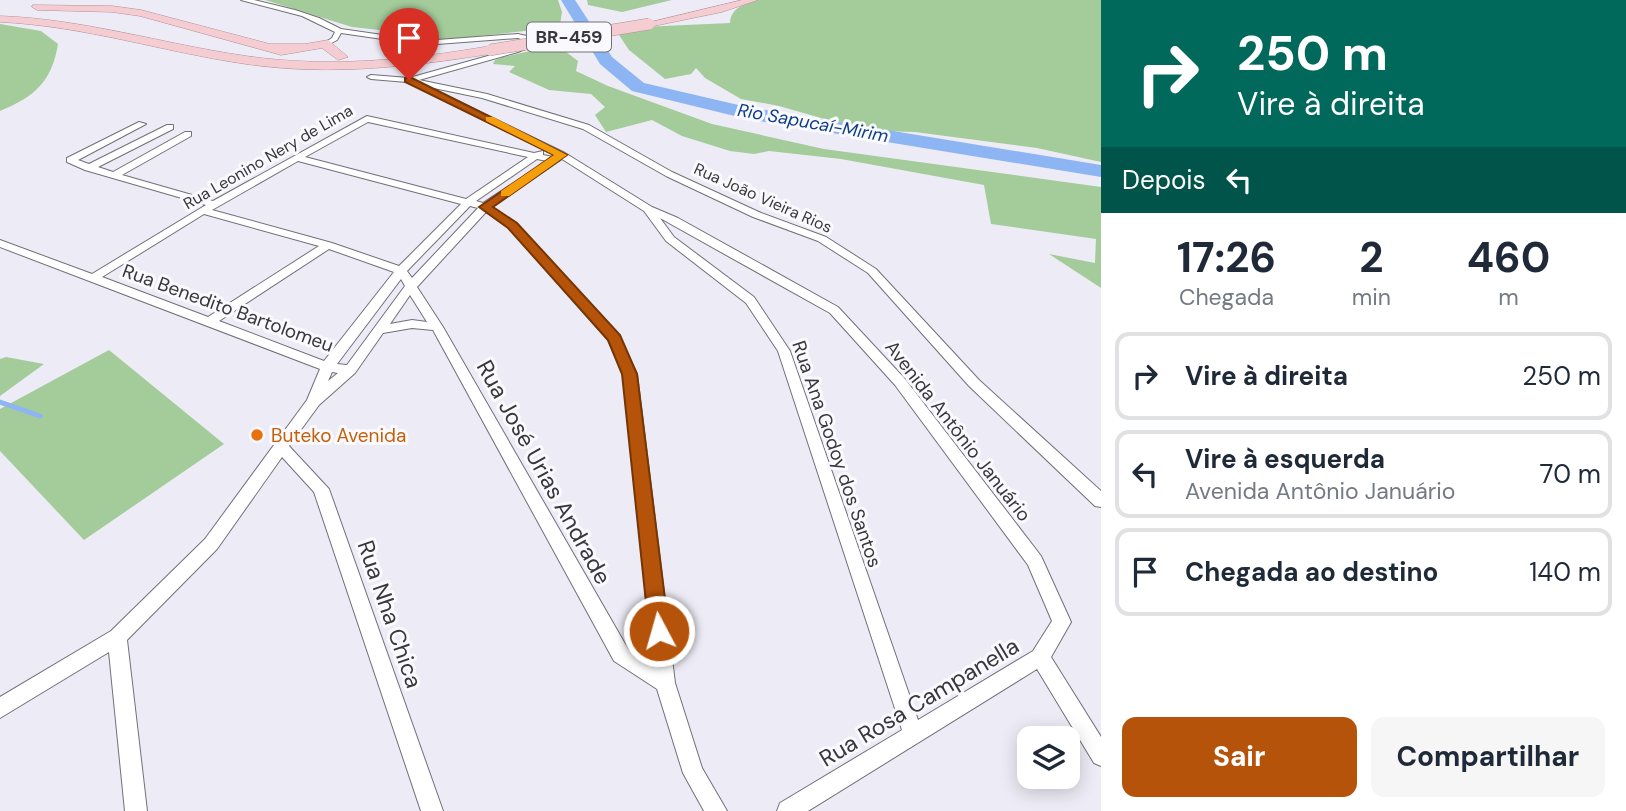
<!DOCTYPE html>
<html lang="pt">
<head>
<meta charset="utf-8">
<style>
  body { margin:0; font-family:"DM Sans",sans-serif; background:#f6f6f7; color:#1f2937; height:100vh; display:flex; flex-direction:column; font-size:26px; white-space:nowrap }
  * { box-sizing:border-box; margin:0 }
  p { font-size:23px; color:#747a83 }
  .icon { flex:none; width:38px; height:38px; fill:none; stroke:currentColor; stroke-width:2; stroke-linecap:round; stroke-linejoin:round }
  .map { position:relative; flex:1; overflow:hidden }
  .panel { display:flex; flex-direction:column; background:#fff; width:525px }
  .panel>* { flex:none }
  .top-card { background:#00695c; color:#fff; overflow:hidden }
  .tools { position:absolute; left:1017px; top:726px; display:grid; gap:14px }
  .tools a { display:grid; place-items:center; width:63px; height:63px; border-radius:14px; background:#fff; box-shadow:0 4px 18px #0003; font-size:35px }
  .pin { position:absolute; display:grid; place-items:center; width:60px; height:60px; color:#fff; margin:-72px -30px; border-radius:50% 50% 50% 0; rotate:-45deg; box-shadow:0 0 7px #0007 }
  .pin .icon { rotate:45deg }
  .me { position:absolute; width:77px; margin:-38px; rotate:354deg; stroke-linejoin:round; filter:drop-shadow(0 0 5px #0008) }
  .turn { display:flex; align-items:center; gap:24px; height:147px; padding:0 21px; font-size:32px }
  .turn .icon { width:91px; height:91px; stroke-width:2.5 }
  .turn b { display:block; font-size:49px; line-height:60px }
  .then { display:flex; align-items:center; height:66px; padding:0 21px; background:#0003; gap:14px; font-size:26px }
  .eta { display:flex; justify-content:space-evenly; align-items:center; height:119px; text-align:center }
  .eta b { font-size:42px; font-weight:700; line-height:49px }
  .action { display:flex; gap:14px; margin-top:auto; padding:14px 21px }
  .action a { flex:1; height:80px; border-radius:14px; background:#b45309; color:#fff; font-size:28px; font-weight:700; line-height:80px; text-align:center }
  .action a+a { background:#f6f6f7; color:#1f2937 }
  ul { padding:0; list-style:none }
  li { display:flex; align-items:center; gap:21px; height:88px; margin:0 14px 10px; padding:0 7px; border:4px solid #e0e1e3; border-radius:14px }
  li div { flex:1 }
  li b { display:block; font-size:26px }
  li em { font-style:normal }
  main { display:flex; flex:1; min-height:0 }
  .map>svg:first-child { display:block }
  .green { fill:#a4cb9a }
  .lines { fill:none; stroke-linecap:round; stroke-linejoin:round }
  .stream { stroke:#8db5f4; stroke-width:5 }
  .river { fill:#8db5f4; fill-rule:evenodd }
  .minor-casing { stroke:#707079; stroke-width:2 }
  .trunk-casing { stroke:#b09096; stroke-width:1 }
  .minor { fill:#fff; fill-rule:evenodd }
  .trunk { fill:#f4ccd2; fill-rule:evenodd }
  .trunk-bridge-casing { stroke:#b09096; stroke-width:12; stroke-linecap:butt }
  .trunk-bridge { stroke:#f4ccd2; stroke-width:11 }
  .route { fill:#b45309; stroke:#753606; stroke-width:2 }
  .slow { fill:#f59e0b }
  .food-dot { fill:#e8710a; stroke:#fafafe; stroke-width:2.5 }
  .labels { text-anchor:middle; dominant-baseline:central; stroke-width:6; stroke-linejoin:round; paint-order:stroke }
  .far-street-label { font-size:16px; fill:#38383c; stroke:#fafafe }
  .shield { fill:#fafafe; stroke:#727276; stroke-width:2 }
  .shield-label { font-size:18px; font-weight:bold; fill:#38383c }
  .far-water-label { font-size:18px; font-style:italic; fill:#0d3e86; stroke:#fafafe }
  .street-label { font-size:19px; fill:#38383c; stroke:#fafafe }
  .food-label { font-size:19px; fill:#c56008; stroke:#fafafe; text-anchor:start }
  .near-street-label { font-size:23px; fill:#38383c; stroke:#fafafe }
</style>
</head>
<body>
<main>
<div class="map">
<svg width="1101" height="811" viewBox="0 0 1101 811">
  <rect width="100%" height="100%" fill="#edecf6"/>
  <path class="green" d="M265,0H558L562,12L560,25L543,29L443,40H405L379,30L352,27Z
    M587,0H672L622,12L588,5Z
    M759,0H1101V162L1037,148L915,132L881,131L828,120L779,106L741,99L705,78L696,68L691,74L665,79L629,50L617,32L642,27L730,23C731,7 745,4 759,0Z
    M0,24L41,31L58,44C52,82 34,97 0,111Z
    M557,45L578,61L576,71L608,86L712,124L824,149L1101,187V288L1049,254L1095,263L1096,239L991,224L984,185L841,159L769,151L754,154L730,151L682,136L652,120L606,132L595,115L605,107L591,94L549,90L509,72L515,66L493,64L495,60L503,57Z
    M109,350L224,444L84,540L0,451V409Z
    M6,357L44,364L0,396V359Z"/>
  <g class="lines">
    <path class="stream" d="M0,402L40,416"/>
    <path class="river" d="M561,0H575L612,57L644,83L747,107L1101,165V177L747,119L632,91L600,64Z"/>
    <g class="minor-casing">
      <path id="minor" d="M241,0H254L295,10L319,18L341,29L424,41L518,34L539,39V43L518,52L419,80L487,94L589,125L672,172L761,213L826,237L876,269L979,380L1101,491V507L1095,506L969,386L868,273L818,241L753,217L666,176L583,129L482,98L429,87L565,153L652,207L678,218L838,307L905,379L1041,556L1071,622L1051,657L1101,737V766L1094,763L1037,669L808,811H777L780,803L902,730L778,351L746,303L666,241L644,211L562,159L492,207L517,224L618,335L637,374L675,683L702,768L727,811H704L683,773L657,689L614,661L433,330L412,328L383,333L355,373L319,405L289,446L329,489L443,811H421L314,492L282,457L217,549L127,640L147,811H125L109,652L0,718V697L111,631L205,539L307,400L320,369L0,247V240L92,274L206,205L85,170L67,162V158L139,122L146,124L78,160L89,164L167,125H173V129L98,167L113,172L185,132H191V136L122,175L213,201L367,116L534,153L543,151V155L553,157L555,155L407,82L371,79L367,77L371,75L409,78L495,54L530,42L518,38L424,45L341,33L337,40L328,45L324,43L332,38L335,32L302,16ZM368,122L528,157L466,199L305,157ZM537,159L547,161L483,203L476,201ZM298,161L461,204L399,266L332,243L212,210ZM470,206L478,208L412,278L407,271ZM486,212L509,228L608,340L623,374L653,665L628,649L443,327L417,287ZM204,214L319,246L208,317L102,277ZM660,218L830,313L895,385L1028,565L1052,621L1033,651L918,720L790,351L754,297L674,237ZM329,249L394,272L324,361L219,321ZM401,279L405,286L347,365L337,364ZM410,295L427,322L412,320L390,324ZM332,372L338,373L328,381Z"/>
    </g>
    <g class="trunk-casing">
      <path id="trunk" d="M742,0H758L722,12L649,27L643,24Z
        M33,5L112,6L141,10L270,44H305L328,40L348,57L338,60L322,48L281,55L140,16L112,12L37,10L32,7Z
        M0,16C84,19 163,44 246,56C328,68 409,60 490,46L496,50L490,54C409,67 328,76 246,64C163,52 85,26 0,22Z"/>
    </g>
    <use href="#minor" class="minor"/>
    <use href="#trunk" class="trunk"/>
    <g class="trunk-bridge-casing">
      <path id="trunk-bridge" d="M490,50L649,24"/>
    </g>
    <use href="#trunk-bridge" class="trunk-bridge"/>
  </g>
  <path class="route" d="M405,78H412L567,155L493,207L517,223L620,335L637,374L669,631L666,638L659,641L652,638L649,631L622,374L608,340L508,228L479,207L554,155L405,82Z"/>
  <path class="slow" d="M486,117H493L567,155L509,196H501V191L554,155L486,121Z"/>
  <circle class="food-dot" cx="257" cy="435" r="7"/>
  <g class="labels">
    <g class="far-street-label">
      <text transform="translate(268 157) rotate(-30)">Rua Leonino Nery de Lima</text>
      <text transform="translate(763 198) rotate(24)">Rua João Vieira Rios</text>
    </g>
    <rect class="shield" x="527" y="22.5" width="84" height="29" rx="5"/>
    <g class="shield-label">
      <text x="569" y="37">BR-459</text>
    </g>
    <g class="far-water-label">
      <text transform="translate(813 123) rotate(10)">Rio Sapucaí-Mirim</text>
    </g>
    <g class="street-label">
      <text transform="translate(228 308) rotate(20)">Rua Benedito Bartolomeu</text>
      <text transform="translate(958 431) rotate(52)">Avenida Antônio Januário</text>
      <text transform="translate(837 454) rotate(71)">Rua Ana Godoy dos Santos</text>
    </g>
    <g class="food-label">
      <text x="271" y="435">Buteko Avenida</text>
    </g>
    <g class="near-street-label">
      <text transform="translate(544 472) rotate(61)">Rua José Urias Andrade</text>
      <text transform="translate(390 614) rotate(71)">Rua Nha Chica</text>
      <text transform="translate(919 702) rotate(-31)">Rua Rosa Campanella</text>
    </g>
  </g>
</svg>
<div class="tools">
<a><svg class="icon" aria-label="layers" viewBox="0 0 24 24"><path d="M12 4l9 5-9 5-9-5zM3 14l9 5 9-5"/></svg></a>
</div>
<div class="pin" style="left:409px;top:80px;background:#d93025"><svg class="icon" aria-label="arrive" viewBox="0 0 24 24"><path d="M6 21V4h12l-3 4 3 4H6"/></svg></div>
<svg class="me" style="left:659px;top:631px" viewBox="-20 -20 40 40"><circle r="17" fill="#b45309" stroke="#fff" stroke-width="3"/><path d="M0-11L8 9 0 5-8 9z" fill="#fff"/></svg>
</div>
<section class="panel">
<div class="top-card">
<div class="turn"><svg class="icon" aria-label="right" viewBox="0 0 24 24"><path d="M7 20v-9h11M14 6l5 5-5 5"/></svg><div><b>250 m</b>Vire à direita</div></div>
<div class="then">Depois<svg class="icon" aria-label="left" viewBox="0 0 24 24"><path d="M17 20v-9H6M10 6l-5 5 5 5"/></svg></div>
</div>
<div class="eta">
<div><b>17:26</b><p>Chegada</p></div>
<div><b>2</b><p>min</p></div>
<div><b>460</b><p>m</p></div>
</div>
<ul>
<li><svg class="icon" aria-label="right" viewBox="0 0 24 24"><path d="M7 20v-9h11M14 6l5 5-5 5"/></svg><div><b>Vire à direita</b></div><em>250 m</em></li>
<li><svg class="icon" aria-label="left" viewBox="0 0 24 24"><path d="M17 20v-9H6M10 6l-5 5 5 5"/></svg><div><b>Vire à esquerda</b><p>Avenida Antônio Januário</p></div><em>70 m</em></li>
<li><svg class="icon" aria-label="arrive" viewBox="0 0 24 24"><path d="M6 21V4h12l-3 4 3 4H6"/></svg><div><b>Chegada ao destino</b></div><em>140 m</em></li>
</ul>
<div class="action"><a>Sair</a><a>Compartilhar</a></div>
</section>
</main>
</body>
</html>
